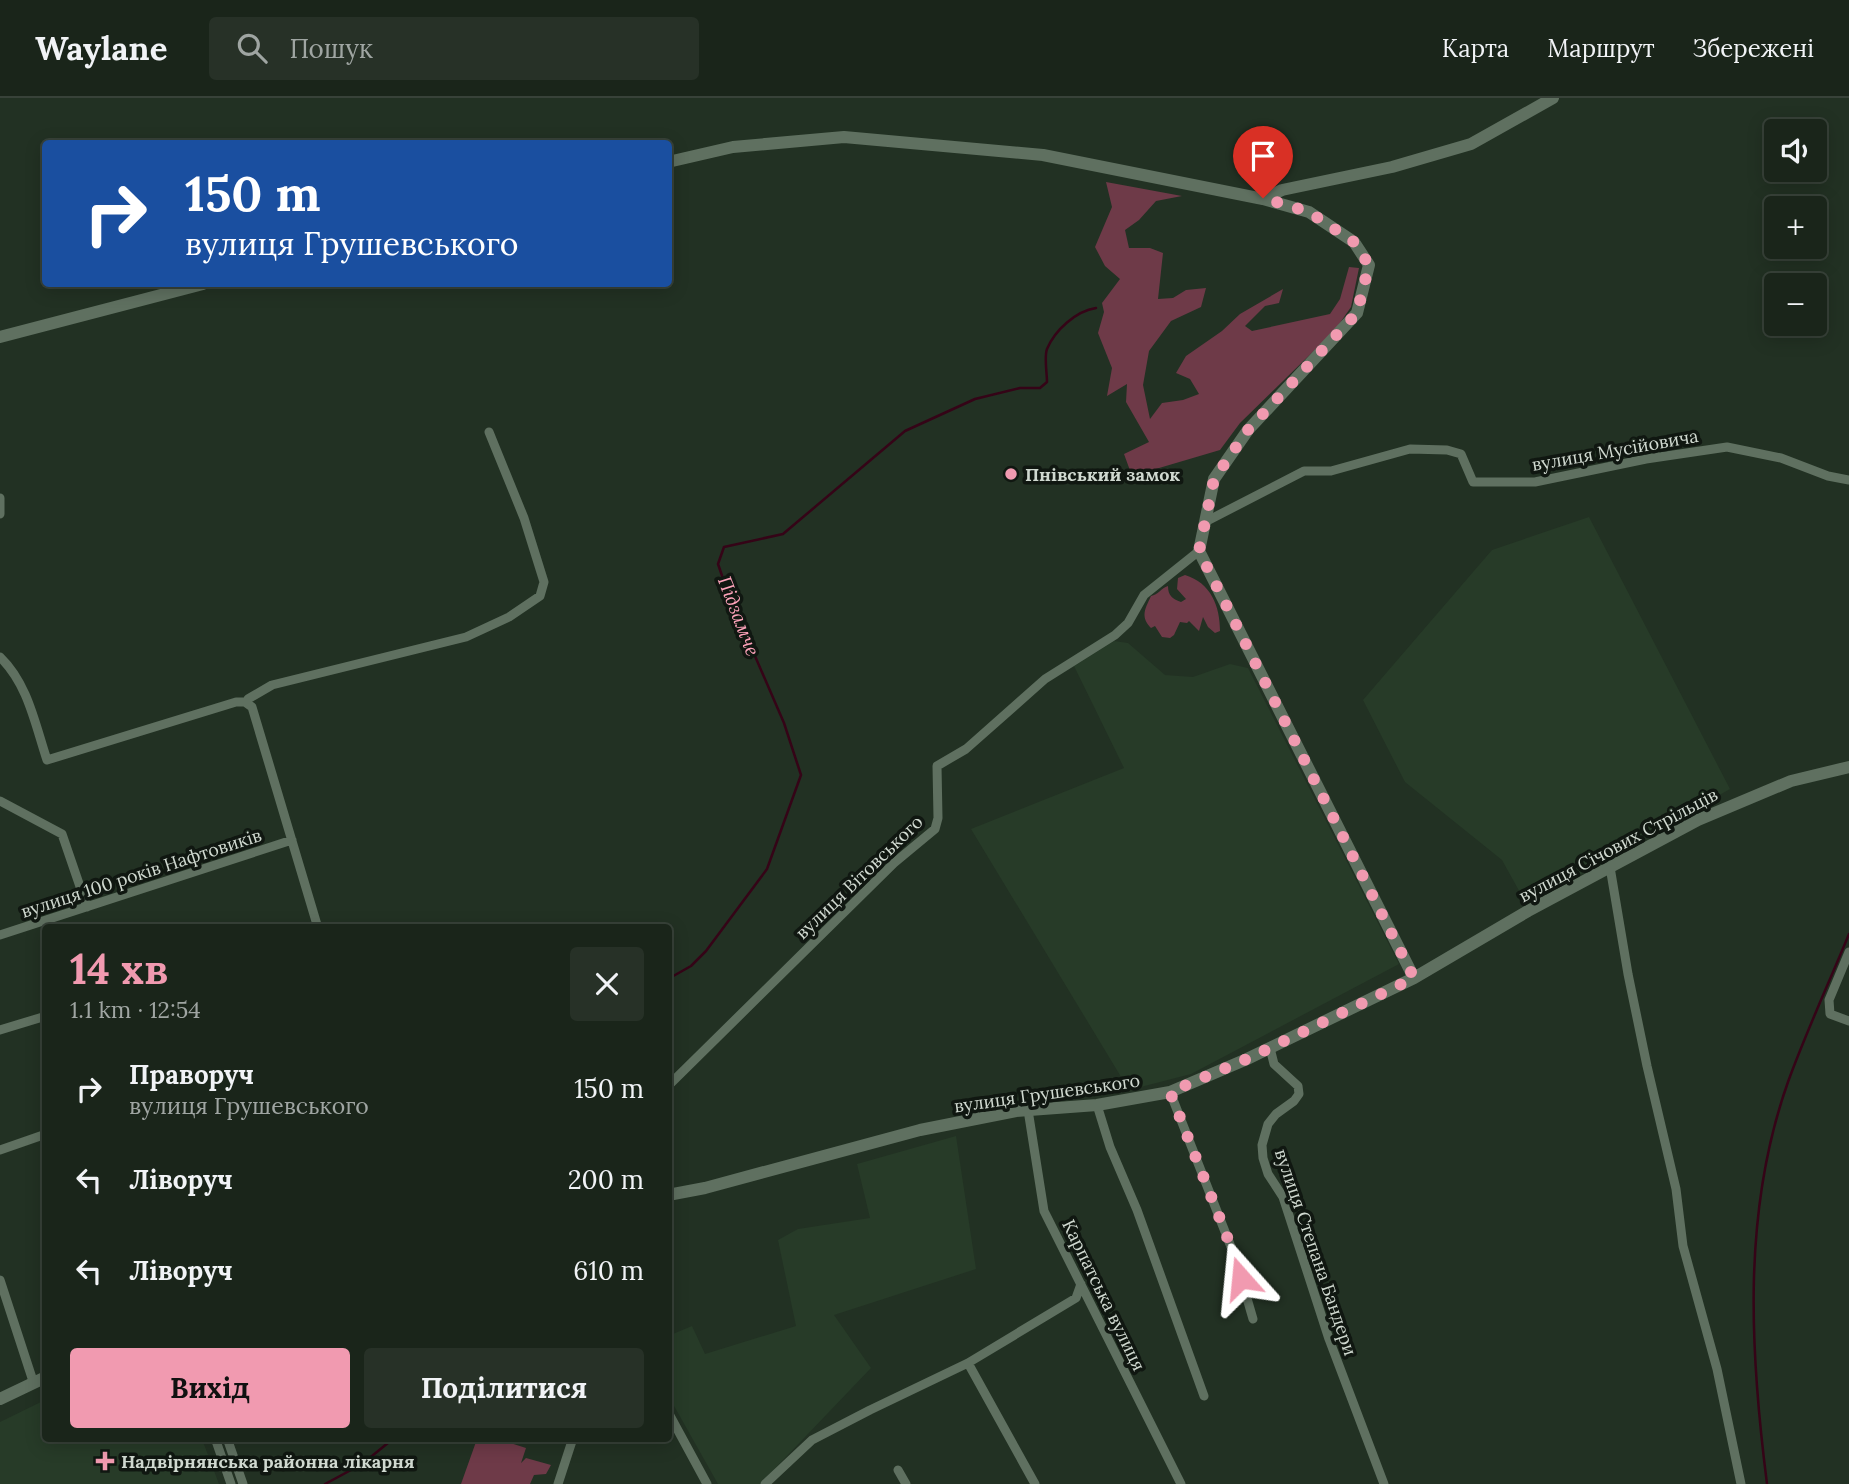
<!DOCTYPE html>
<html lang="uk">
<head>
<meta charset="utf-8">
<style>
  body { margin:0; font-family:Lora,serif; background:#273127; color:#f1f3f6; height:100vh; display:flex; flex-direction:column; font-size:26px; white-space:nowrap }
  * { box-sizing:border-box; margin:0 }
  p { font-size:23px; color:#9fa5a2 }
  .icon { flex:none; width:38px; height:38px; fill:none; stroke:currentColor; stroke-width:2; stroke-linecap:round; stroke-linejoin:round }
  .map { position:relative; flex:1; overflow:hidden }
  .sheet { position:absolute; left:42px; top:826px; width:630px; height:518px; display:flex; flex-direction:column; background:#1a251a; border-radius:7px; box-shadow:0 4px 18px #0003,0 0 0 2px #384239 }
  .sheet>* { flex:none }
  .hud { position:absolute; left:42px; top:42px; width:630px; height:147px; border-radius:7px; box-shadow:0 4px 18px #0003,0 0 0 2px #384239; background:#1a4fa0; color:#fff; overflow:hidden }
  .tools { position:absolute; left:1764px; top:21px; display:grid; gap:14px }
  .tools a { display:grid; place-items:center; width:63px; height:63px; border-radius:7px; background:#1a251a; box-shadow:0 4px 18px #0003,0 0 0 2px #384239; font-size:35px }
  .pin { position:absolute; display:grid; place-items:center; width:60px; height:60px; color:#fff; margin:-72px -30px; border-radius:50% 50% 50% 0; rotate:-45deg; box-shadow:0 0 7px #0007 }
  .pin .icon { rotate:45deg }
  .me { position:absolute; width:77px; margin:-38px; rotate:342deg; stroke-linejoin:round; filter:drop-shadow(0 0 5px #0008) }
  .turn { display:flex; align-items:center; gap:24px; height:147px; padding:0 28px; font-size:32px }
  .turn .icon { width:91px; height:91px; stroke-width:2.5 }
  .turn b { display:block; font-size:49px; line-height:60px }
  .round { display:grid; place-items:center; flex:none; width:74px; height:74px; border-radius:7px; background:#273127 }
  .overview { display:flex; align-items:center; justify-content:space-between; height:119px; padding:0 28px }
  h1 { font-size:42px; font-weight:800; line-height:52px; color:#f19ab0 }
  .action { display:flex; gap:14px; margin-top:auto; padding:14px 28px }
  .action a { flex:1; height:80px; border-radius:7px; background:#f19ab0; color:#111; font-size:28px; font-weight:800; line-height:80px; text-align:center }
  .action a+a { background:#273127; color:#f1f3f6 }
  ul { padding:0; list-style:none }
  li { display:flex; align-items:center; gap:21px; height:91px; padding:0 28px }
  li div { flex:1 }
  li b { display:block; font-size:26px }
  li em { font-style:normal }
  header { display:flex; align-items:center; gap:42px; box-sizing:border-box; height:98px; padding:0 35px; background:#1a251a; border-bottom:2px solid #384239 }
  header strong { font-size:33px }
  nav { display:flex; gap:38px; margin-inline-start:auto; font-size:24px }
  .search { width:490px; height:63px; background:#273127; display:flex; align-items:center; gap:18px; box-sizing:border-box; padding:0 24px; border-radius:7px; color:#9fa5a2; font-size:26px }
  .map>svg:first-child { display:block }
  .built { fill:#273b28 }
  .green { fill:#6e3a48 }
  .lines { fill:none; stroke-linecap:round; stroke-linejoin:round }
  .stream { stroke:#350417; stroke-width:2.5 }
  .minor { stroke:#5f7060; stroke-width:9 }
  .tertiary { stroke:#5f7060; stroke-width:12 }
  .route { stroke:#f19ab0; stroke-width:12; stroke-dasharray:0 21.6 }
  .poi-dot { fill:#f19ab0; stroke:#101711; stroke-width:2.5 }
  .labels { text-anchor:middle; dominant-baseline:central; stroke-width:7; stroke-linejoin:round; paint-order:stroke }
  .street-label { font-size:18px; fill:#d0d9d0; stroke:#101711 }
  .poi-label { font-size:18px; font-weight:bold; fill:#d0d9d0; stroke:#101711; text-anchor:start }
  .water-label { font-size:19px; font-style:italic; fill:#fda3ba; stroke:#101711 }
</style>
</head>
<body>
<header>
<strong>Waylane</strong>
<div class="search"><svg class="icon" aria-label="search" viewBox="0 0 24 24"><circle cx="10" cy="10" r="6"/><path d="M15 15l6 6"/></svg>Пошук</div>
<nav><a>Карта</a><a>Маршрут</a><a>Збережені</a></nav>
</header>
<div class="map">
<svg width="1849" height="1386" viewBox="0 0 1849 1386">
  <rect width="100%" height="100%" fill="#223123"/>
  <path class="built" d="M1589,419L1730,691L1527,807L1502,762L1405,684L1363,602L1492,452Z
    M1114,543L1128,545L1165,577L1193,579L1230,566L1248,570L1399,866L1191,976L1129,992L971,731L1124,670L1074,568Z
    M956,1038L976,1171L834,1217L871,1270L760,1386H718L669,1299L668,1238L692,1228L705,1256L796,1228L778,1142L798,1131L870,1120L857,1066Z
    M45,1302L46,1340L202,1341L219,1386H0V1324Z"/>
  <path class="green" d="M1106,84L1182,98L1156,103L1139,122L1125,132L1129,150H1150L1163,155L1158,201L1173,200L1186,192L1206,190L1201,209L1171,223L1149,253L1143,287L1150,321L1162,305L1183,302L1199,296L1190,281L1176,275L1186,258L1222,233L1240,216L1283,191L1279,205L1265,208L1245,228L1252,233L1330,216L1340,201L1349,169L1359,170L1351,209L1335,232L1240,325L1220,352L1132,378L1124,356L1149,344L1126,304L1127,286L1107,298L1112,270L1098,235L1104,214L1102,205L1120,181L1105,168L1095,149L1112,109Z
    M1185,477C1211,485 1220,508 1220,533L1215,535L1208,529L1203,519L1199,533L1189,523L1187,525L1180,524L1174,537L1170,540L1162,539L1155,528L1151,530C1140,519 1145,511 1151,498C1158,497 1161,490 1168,488C1168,497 1172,501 1181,504L1186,501L1177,491L1178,480Z
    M477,1341H498L526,1350L521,1365L526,1360L551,1367L546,1376L534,1377L530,1386H461Z"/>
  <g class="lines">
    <path class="stream" d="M668,881L691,868L706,853L767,771L801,677L784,625L729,498L718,466L724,449L783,436L905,333L975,301L1020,290H1040L1047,284C1047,275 1044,259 1047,251C1055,232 1076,213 1096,210
      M361,1367L394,1340
      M325,1386L351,1372
      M1767,1386C1750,1253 1742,1113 1788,984C1806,934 1829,885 1849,836"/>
    <path class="minor" d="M0,400V416
      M1205,424L1304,373H1331L1410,351L1447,352L1461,356L1473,384H1535L1646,361L1727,349L1781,360L1828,378L1849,382
      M0,559C28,586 35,626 47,662L236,604H245L252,609L318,830
      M248,601L272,587L466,539L509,519L540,498L544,484L524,420L489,334
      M0,703L62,736L87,809
      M1610,769L1628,876L1647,968L1676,1091L1683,1148L1717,1271L1741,1386
      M0,837L292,742
      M1849,854L1829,902L1830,916L1849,923
      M0,932L46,918
      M1270,950L1274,966L1298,988L1299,996L1294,1003L1276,1016L1268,1026L1262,1047L1263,1060L1268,1076L1283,1099L1329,1241L1384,1386
      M668,988L894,765L935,731L938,720L937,668L966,651L1045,581L1115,537L1128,525L1144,497L1199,453
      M1170,994L1235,1159L1253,1221
      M1097,1007L1110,1049L1137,1112L1204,1298
      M1028,1012L1044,1113L1181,1386
      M0,1052L46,1036
      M0,1182L33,1283
      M968,1265L1035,1386
      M668,1314L707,1386
      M215,1340L231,1386
      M227,1340L243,1386
      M898,1372L906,1386
      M558,1386L573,1340
      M765,1386L812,1342L870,1312L968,1265L1076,1200L1081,1186"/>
    <path class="tertiary" d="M668,64L733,49L844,39L1043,57L1263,101L1309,114L1354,144L1369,167L1357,215L1248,332L1214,381L1199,453L1414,880
      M1263,101L1282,92L1392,69L1471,46L1553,0
      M0,239L203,186
      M668,1097L705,1090L920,1032L1016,1013L1097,1007L1170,994L1247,961L1414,880L1528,813L1698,722L1791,683L1849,669
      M0,1301L46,1279"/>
  </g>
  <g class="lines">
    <path class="route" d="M1241,1180L1235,1159L1170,994L1247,961L1414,880L1199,453L1214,381L1248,332L1357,215L1369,167L1354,144L1309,114L1263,100"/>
  </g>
  <g class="poi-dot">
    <circle cx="1011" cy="376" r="7"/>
    <path d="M101.5 1352.5h7v7h7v7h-7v7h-7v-7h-7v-7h7z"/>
  </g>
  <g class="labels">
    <g class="street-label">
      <text transform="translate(1615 352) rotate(-10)">вулиця Мусійовича</text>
      <text transform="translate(1618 747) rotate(-28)">вулиця Січових Стрільців</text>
      <text transform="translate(141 775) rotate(-18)">вулиця 100 років Нафтовиків</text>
      <text transform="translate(859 779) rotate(-44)">вулиця Вітовського</text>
      <text transform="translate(1047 995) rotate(-8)">вулиця Грушевського</text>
      <text transform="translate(1316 1154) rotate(71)">вулиця Степана Бандери</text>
      <text transform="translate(1104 1197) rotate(64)">Карпатська вулиця</text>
    </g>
    <g class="poi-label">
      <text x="1025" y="376">Пнівський замок</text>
      <text x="121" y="1363">Надвірнянська районна лікарня</text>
    </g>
    <g class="water-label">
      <text transform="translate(739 518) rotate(69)">Підзамче</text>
    </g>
  </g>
</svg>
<div class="tools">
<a><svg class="icon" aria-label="sound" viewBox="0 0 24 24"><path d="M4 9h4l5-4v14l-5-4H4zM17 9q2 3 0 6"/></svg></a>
<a>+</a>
<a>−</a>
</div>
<div class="pin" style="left:1263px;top:100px;background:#d93025"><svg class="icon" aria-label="arrive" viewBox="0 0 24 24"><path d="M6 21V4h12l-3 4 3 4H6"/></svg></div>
<svg class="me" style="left:1241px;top:1180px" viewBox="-20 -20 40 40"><path d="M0-17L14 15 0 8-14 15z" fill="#f19ab0" stroke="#fff" stroke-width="4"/></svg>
<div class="hud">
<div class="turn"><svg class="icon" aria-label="right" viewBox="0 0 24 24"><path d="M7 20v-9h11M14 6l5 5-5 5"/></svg><div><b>150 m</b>вулиця Грушевського</div></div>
</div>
<section class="sheet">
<div class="overview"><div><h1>14 хв</h1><p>1.1 km · 12:54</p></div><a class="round"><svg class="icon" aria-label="close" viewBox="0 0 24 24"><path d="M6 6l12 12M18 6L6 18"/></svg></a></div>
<ul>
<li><svg class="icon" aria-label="right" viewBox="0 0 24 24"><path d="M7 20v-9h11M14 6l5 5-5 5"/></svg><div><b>Праворуч</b><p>вулиця Грушевського</p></div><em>150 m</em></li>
<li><svg class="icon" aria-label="left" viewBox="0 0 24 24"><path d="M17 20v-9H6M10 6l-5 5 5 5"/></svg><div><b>Ліворуч</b></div><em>200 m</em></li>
<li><svg class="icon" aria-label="left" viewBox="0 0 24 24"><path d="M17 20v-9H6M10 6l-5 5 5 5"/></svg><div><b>Ліворуч</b></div><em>610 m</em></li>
</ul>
<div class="action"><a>Вихід</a><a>Поділитися</a></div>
</section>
</div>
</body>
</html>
